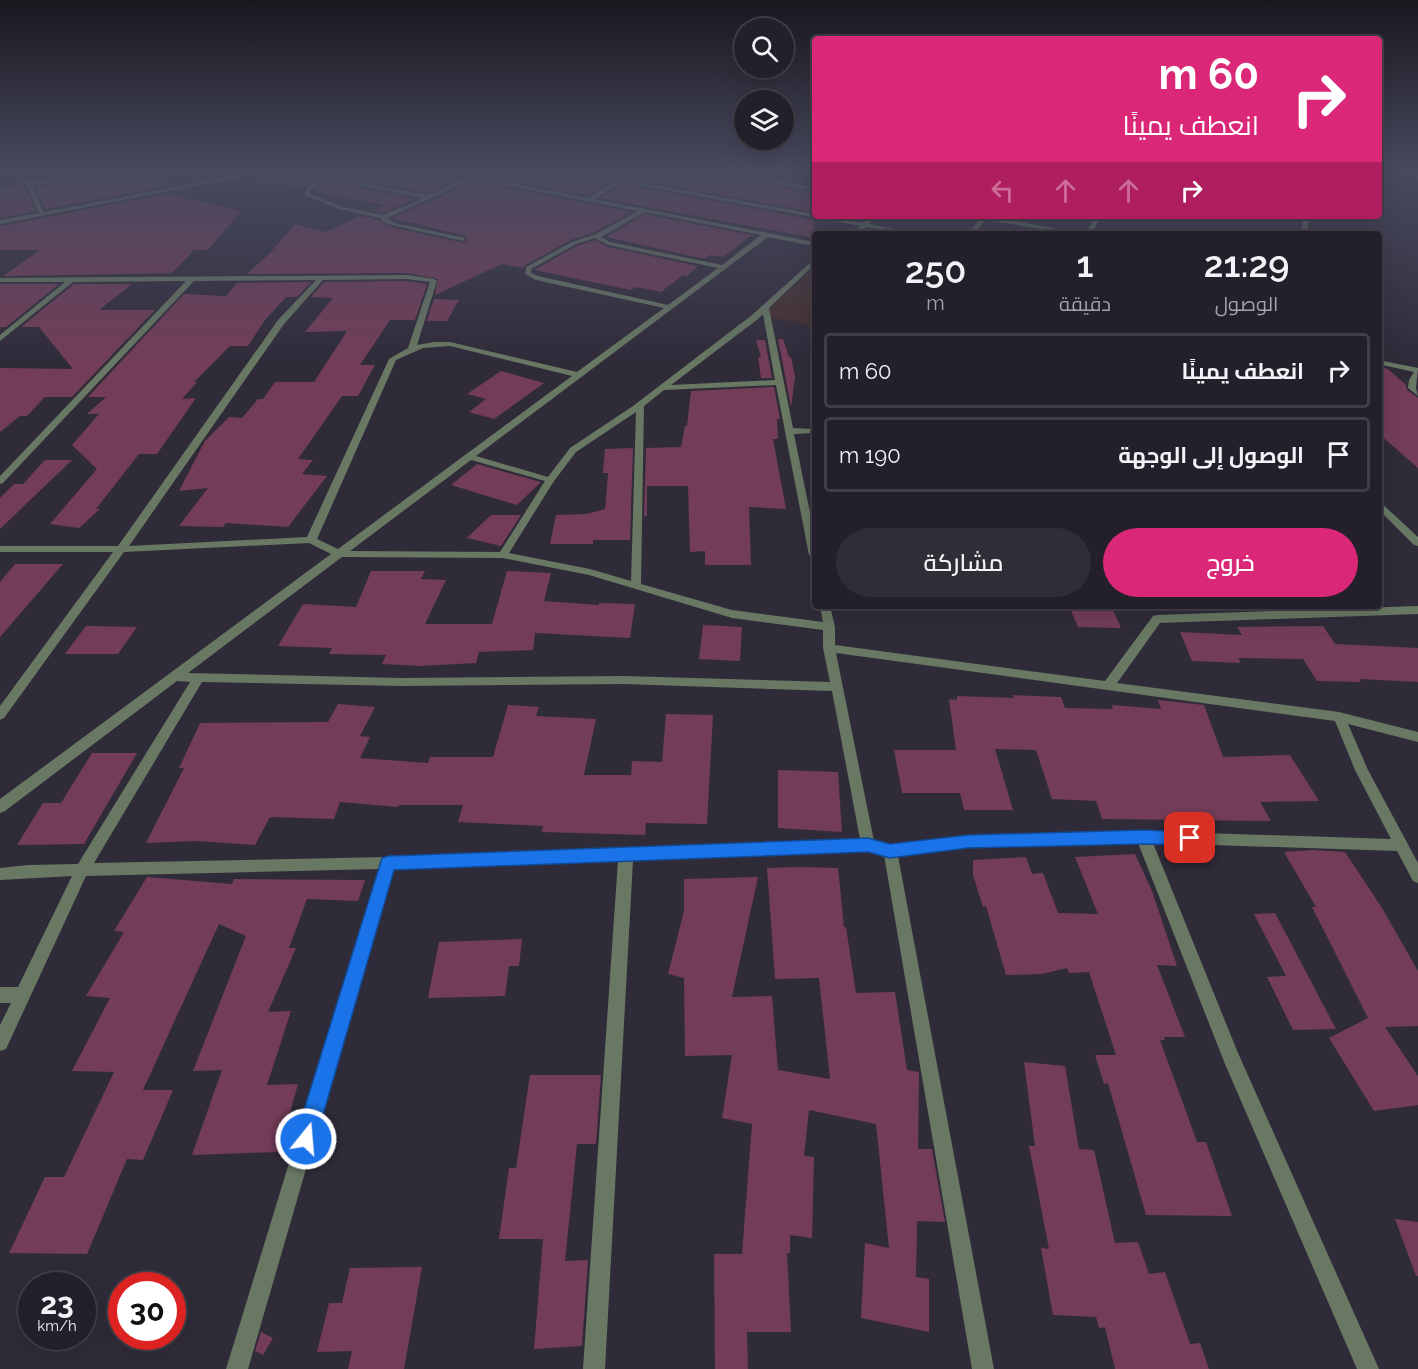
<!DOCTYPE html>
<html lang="ar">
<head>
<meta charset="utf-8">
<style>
  body { margin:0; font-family:Raleway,Cairo,sans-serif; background:#302d37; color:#f1f3f6; direction:rtl; height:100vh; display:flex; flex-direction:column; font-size:22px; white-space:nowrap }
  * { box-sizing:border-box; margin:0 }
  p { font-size:20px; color:#a3a3a9 }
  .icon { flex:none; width:33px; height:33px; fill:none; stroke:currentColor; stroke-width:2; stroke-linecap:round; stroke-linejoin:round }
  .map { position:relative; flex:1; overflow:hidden; direction:ltr }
  .details { position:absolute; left:812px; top:231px; width:570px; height:378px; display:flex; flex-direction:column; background:#24202b; border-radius:6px; box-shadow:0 6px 24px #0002,0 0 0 2px #413e47; direction:rtl }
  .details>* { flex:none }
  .top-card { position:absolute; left:812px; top:36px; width:570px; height:183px; border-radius:6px; box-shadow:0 6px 24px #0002,0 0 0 2px #413e47; direction:rtl; background:#db2777; color:#fff; overflow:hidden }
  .controls { position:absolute; left:734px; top:18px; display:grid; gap:12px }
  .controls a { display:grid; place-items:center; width:60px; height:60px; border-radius:50%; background:#24202b; box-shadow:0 6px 24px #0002,0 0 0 2px #413e47; font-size:30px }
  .speed { position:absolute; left:18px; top:1272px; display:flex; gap:12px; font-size:30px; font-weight:700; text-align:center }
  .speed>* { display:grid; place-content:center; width:78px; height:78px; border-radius:50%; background:#24202b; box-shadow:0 6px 24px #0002,0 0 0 2px #413e47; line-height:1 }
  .speed small { font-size:15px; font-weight:400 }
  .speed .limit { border:9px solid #d22; background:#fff; color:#111 }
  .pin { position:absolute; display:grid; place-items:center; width:51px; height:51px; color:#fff; margin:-26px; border-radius:12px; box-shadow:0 3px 9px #0006 }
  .me { position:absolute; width:66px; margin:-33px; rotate:17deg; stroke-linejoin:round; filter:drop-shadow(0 0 4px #0008) }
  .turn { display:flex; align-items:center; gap:21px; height:126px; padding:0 24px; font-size:27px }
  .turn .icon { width:78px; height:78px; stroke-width:2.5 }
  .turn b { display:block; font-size:42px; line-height:51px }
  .lanes { display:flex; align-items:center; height:57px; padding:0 24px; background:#0003; justify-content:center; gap:30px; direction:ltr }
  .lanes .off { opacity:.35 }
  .eta { display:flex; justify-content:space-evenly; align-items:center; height:102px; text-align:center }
  .eta b { font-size:36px; font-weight:600; line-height:42px }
  .action { display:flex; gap:12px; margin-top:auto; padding:12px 24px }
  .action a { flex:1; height:69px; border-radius:36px; background:#db2777; color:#fff; font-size:24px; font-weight:600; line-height:69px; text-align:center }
  .action a+a { background:#302d37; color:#f1f3f6 }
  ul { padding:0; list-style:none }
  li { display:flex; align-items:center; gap:18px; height:75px; margin:0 12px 9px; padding:0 12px; border:3px solid #413e47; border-radius:6px }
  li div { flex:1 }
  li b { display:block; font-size:22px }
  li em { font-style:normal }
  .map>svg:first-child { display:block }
  .education { fill:#44302f }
  .building { fill:#733d58 }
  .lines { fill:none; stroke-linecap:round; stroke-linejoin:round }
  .minor { fill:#687863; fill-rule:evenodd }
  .route { fill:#1a73e8; stroke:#114b97; stroke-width:1.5 }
</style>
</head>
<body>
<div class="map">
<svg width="1418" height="1369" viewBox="0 0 1418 1369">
  <rect width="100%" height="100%" fill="#302b39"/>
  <path class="education" d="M814,268V327L762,315Z"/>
  <path class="building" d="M130,171H167L163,187L45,209L35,188Z
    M274,171H337L306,185L304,189L260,180L261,175Z
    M353,171H437L461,179L428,193L345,177Z
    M492,171H566L611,182L588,196L486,176Z
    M643,171H706L814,193V212L633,179Z
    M735,171H813L798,182Z
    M474,181L631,212L595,232L571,240L525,265L524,268L502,264L435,295L438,279L407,273L247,274L270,253L295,224L325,232L360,216L379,220L391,227L464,243L467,239L465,236L392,218Z
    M333,182L415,199L383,213L372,211L385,205L313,191Z
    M18,183L25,187L36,211L0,218V189L21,185Z
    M623,184L814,220V238L600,198Z
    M168,194L241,211L208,250H194L172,273L3,276L40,250H0V226Z
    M645,214L752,235L723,257L710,255L705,259L606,237Z
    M595,240L608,247L698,266L687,276L683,275L661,292L636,287L631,290L534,270L577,246Z
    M407,281L427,284L415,320H390L360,365H375L358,396H342L298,459L313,460L302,474L327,476L288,527L226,523L223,527L179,526L208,488L179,491L205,441L229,417L242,418L258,399H263L275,382H314L347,331L305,332L333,298L311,297L324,282Z
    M311,282L297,297H286L265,320L248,346H230L194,382H197L182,399L196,398L157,454H139L96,509H100L79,528L50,524L97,469L72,445L99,414H87L106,397H88L184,294L226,296L237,283Z
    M0,284H59L6,327H0Z
    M74,284H132L99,310H155L72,397H45L27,416H20L0,432V368L73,369L39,327H21Z
    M434,299L459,300L447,321H427Z
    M778,339H783L789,357H791L795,377L791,407Z
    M756,340H765L772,378H761L758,357H761Z
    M1378,366L1388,369L1406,385L1407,390L1418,398V468L1378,433Z
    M501,371L544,383L494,419L469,412L486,399L467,394Z
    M774,387L780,419H777L778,439H773L786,509L749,507L751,565H705V551L690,552L688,486H647V516H644L646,448L681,447L685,426H687L691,391Z
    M633,448L630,540H593V544H550L556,515L587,514L605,509L608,473H603L605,449Z
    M45,460H72L0,529V498L14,484H23Z
    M477,464L512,474L541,482L517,505L451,485Z
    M491,515H521L501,546L467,538Z
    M15,564H63L0,637V582Z
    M371,571H425L421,579L446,580L425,624H492L507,571L551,573L544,601L599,605V603L635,604L630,638L535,633L533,650L479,652L476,663L420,666L382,664L386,655L329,654L332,648L278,646L303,604L356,607Z
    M1069,606H1111L1121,628L1078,627Z
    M703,625L742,627L740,661L699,659Z
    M86,626L137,627L118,654H65Z
    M1323,626L1335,644L1418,648V682L1359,679L1361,682L1317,681L1303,659L1238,658L1241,663L1192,661L1180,632L1242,635L1237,627Z
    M1013,695L1061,697L1065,708L1113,709L1112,705L1161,709L1158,700L1204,705L1223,757L1290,755L1319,801L1260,802L1271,821L1102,819L1096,801L1052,799L1036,750L995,749L1013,810H964L960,793H902L894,750H956L949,699L957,700V696L1014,698Z
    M338,704L375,707L360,736L370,737L360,758L428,763L430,757H493L508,705L539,707L536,716L596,719L584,775H631L632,761L662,762L666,714L713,715L707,824L646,823L645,835L542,832L543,826L458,822L463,805H399L398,807L340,802L334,819L270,817L255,845L197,841L146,843L184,768H179L200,723L328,722Z
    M92,753H137L84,844L17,845L43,803H61Z
    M778,770L838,772L842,832L778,828Z
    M1313,850L1345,852L1382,908L1418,971V1026L1385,1027L1418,1076V1105L1374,1111L1329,1038L1368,1018L1312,907H1316L1284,852Z
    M1135,854L1152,891L1177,966L1157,965L1185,1037H1164L1165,1040H1160L1197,1142H1206L1232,1216L1146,1215L1108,1083L1104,1084L1095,1055H1116L1089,972L1069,973L1067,968L1042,974L1006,975L986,906L983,907L973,875V860L1026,857L1032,874L1043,873L1058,913L1098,914L1075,857Z
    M800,867L838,868L844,927H846L856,993L895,992L907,1070L919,1072L918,1149H932L945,1222L917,1221L916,1277L929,1279V1332L861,1318L865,1243L889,1248L876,1124L809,1110L804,1156L814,1157L812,1238L790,1235V1253H787L791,1332H747L748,1369H715L714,1254H742L752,1124L722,1118L732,1055L685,1056L684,978L668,974L684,911V879L758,877L732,997L772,996L778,1070L830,1079L819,978L775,979L767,868Z
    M147,877L232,884L234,879L365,880L358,901L307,899L289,948H296L268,1012L291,1011L267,1085L298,1084L279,1152L192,1155L222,1070L193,1071L246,936L219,924L143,1090H173L143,1160L127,1159L87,1254L9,1253L45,1177H64L114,1072L72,1071L110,998L86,996L124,932L114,931Z
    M1275,913L1336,1029L1293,1030L1267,977L1286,976L1254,914Z
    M522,939L519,966H509L505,996L428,998L439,942Z
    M1024,1062L1065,1066L1079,1149L1094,1150L1115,1243L1138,1242L1149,1274L1165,1272L1190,1344L1200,1343L1209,1369H1115L1105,1327L1099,1328L1096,1317L1053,1315L1041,1248L1049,1249L1029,1146H1035Z
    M530,1075H601L596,1144H577L565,1261L588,1260L582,1346L534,1349L543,1239H499L509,1168H516Z
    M1395,1219L1418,1222V1276H1416Z
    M422,1267L404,1369H348L352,1351L317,1352L329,1303H342L350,1268Z
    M261,1332L273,1338L263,1355L255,1351Z"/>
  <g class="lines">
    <path class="minor" d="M8,171H14L30,183L102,171H115L32,186L44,212L260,171H272L0,224V220L39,213L27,186Z
      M343,171H351L338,178L428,195L468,178L439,171L473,175L482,171H490L479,177L588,198L617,181L568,171H580L621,179L634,171H641L627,180L814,214V216L863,223L872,216H878L869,224L914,233L915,234H902L866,227L859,234H852L860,226L623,182L594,199L814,242V246L768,237L476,456L548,477L570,448L633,406L752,315L812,261L814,260V265L769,308L793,428L814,429V433L794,434L814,532V558L809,555L776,385L664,390L644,406L641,584L732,610L823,622L820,606H830L835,627V645L1105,681L1153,616L1157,615L1418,606V614L1160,623L1117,683L1339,712L1418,732V742L1348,724L1368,770L1418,863V883L1413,881L1397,851L1153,843L1238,1053L1379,1369H1357L1225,1064L1138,843L968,847L898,856L994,1369H972L884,855L868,851L633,860L605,1369H583L618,860L393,869L248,1369H226L379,869L86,876L6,1049L0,1051V1025L11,1003H0V987H18L72,876L0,880V868L28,865L78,864L190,682L177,681L5,811L0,813V799L331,554L309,543L124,552L4,718L0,720V706L113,552H0V546H118L278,320L316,280L194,281L3,483L0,484V476L186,281L73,282L0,341V335L65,282H0V278L407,275L434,279L437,281L417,345L434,342H450L577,372L664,308L536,280L525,274L526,267L572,242L596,234L638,211L474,179L387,218L395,223L465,238L463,241L391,225L382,221L381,218L339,209L304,195L307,187ZM333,180L423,198L383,215L343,207L310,194L311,189ZM645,212L761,235L722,265L610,242L601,237ZM595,238L608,245L718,268L668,305L538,276L531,273V269L576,244ZM407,279L430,282L408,348L389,359L307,537L129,546L284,324L323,280ZM763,314L775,380L671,385L758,319ZM450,346L572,376L338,549L317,539L396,360L423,348ZM636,412L631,581L590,569L509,553L554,481L576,452ZM471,460L545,481L500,552L350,551ZM342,557L503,558L589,575L732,618L823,630V648L830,682L624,676L401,678L188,673ZM836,653L1335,721L1355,770L1391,839L1143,831L968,835L890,845L874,841ZM202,682L401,686L624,684L832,691L860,839L388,857L94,863Z
      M708,171H721L814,187V191Z
      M1391,171L1418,174V178L1394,173Z
      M968,216H989L1085,234H1071L986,220L973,234H967L980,219Z
      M1095,216H1101L1092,234H1086Z
      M1303,216H1309L1307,234H1301Z
      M1378,360L1418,368L1416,388L1418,396L1408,388L1409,380L1414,372L1378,364Z
      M1378,500L1418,537V546L1414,545L1378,509Z"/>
  </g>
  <linearGradient id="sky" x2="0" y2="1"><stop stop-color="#1a181f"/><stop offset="0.47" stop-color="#484a5f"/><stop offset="1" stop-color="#484a5f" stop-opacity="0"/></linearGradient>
  <rect width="1418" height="363" fill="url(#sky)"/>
  <path class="route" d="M1143,830L1190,832L1195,834L1198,838L1195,843L1190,845L1143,844L968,848L890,858L868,852L394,870L316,1139L313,1146L306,1149L298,1146L295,1139L382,858L388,856L868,838L890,844L968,835Z"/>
</svg>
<div class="controls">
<a><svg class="icon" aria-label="search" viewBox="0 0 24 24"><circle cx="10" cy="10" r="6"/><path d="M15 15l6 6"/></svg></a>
<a><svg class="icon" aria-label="layers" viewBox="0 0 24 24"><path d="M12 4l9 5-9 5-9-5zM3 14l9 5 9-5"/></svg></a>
</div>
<div class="speed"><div>23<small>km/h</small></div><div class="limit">30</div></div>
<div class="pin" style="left:1190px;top:838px;background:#d93025"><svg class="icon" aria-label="arrive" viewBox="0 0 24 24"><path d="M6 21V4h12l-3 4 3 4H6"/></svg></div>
<svg class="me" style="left:306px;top:1139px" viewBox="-20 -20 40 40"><circle r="17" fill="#1a73e8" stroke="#fff" stroke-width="3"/><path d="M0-11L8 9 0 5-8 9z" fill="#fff"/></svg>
<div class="top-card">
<div class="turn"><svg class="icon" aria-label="right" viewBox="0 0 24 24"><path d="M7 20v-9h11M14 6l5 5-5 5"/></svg><div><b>60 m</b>انعطف يمينًا</div></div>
<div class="lanes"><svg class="icon off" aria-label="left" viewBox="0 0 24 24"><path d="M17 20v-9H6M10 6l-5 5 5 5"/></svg><svg class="icon off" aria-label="ahead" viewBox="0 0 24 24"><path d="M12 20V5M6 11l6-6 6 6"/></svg><svg class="icon off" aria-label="ahead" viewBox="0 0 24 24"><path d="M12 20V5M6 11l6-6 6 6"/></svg><svg class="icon" aria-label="right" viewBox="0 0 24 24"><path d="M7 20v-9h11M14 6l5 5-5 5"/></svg></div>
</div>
<section class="details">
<div class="eta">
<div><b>21:29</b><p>الوصول</p></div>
<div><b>1</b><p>دقيقة</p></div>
<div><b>250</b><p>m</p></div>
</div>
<ul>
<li><svg class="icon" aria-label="right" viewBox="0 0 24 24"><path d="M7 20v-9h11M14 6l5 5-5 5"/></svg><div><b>انعطف يمينًا</b></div><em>60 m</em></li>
<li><svg class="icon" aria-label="arrive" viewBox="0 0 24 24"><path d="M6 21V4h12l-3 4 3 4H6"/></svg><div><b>الوصول إلى الوجهة</b></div><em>190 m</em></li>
</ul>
<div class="action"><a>خروج</a><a>مشاركة</a></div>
</section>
</div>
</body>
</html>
